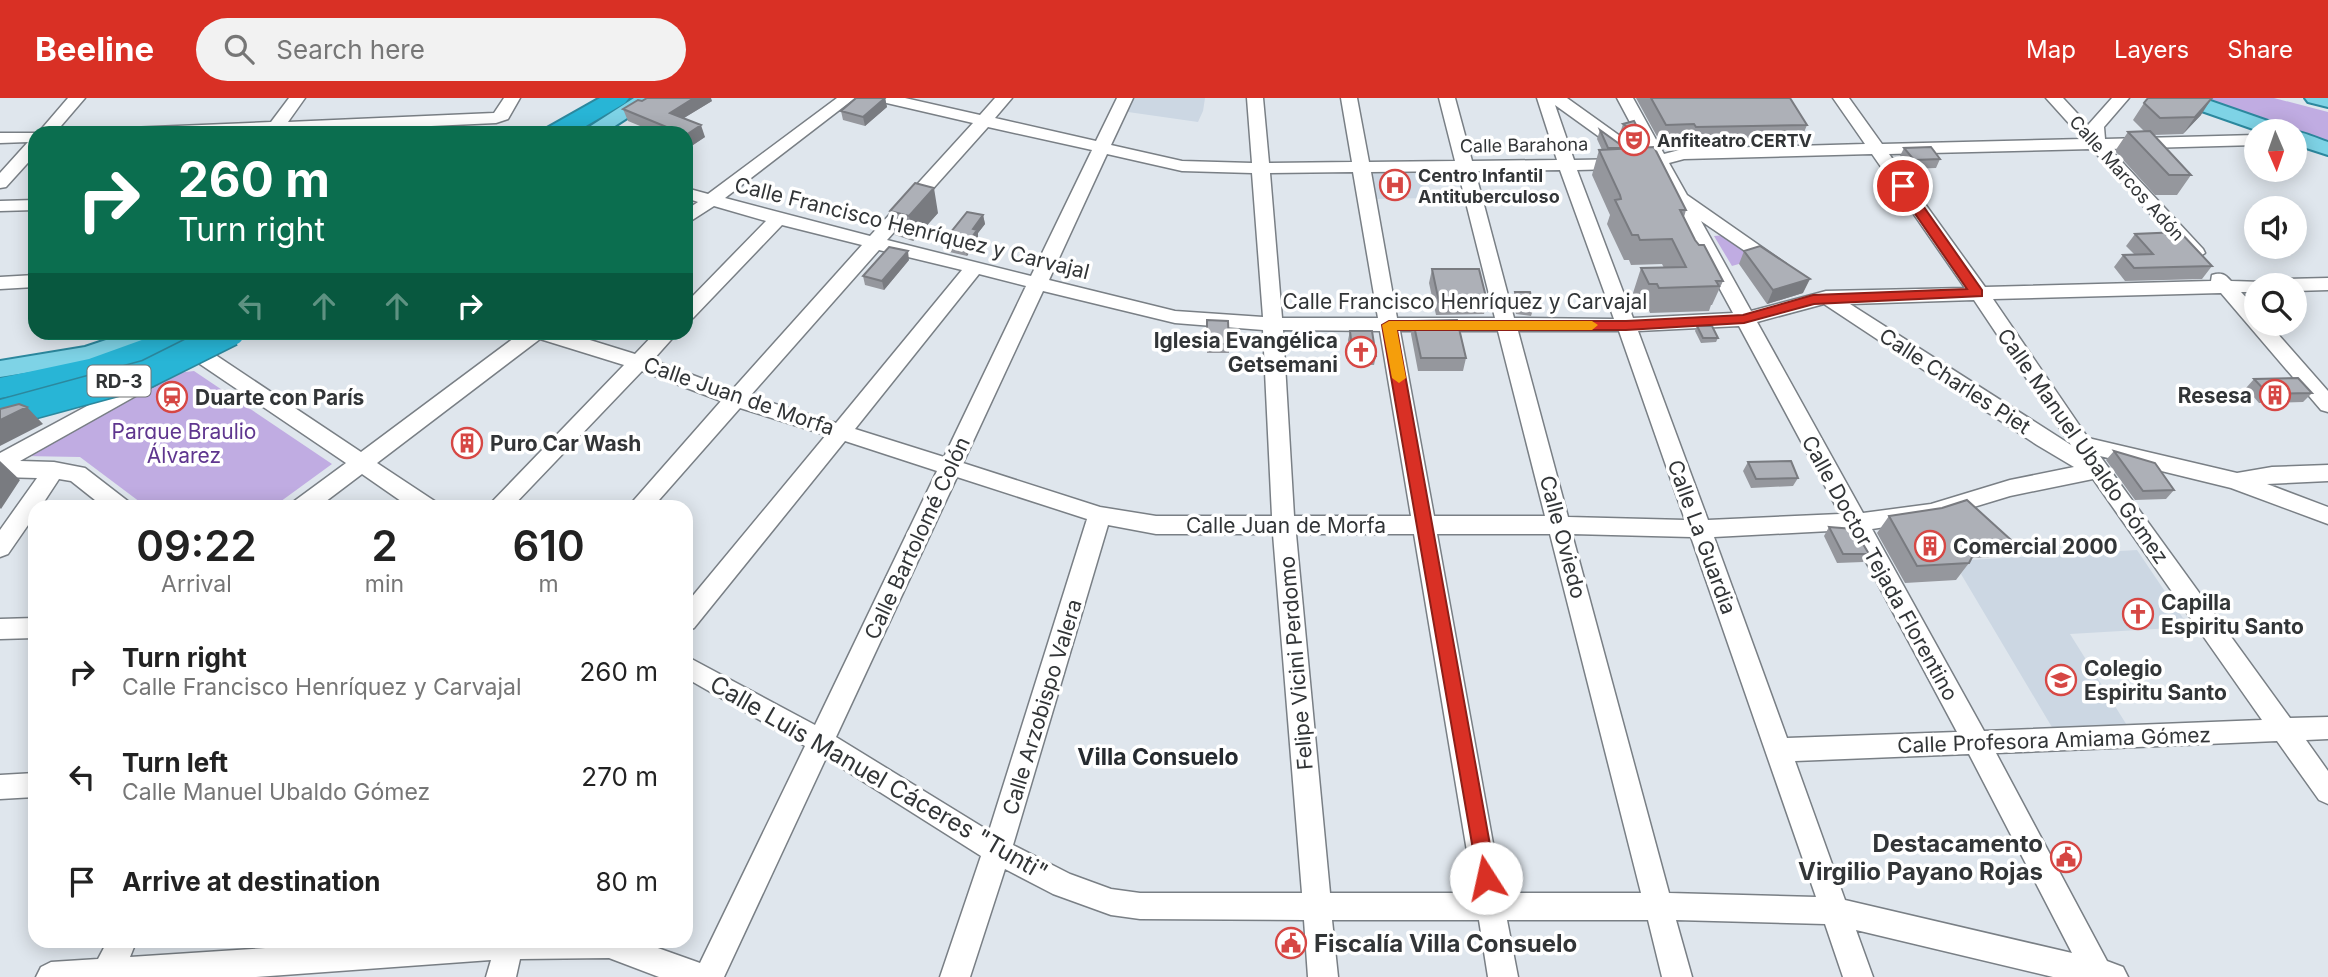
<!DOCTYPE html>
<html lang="en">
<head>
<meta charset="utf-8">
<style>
  body { margin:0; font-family:Inter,sans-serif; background:#f2f2f2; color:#222; height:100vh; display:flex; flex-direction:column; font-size:26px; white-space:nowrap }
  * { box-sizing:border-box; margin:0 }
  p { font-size:23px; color:#767676 }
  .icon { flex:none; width:38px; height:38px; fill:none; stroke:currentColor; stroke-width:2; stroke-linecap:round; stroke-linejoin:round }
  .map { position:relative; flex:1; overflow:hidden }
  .panel { position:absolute; left:28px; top:402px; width:665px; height:448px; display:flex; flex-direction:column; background:#fff; border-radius:21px; box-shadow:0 4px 18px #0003 }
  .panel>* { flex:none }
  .banner { position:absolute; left:28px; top:28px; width:665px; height:214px; border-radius:21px; box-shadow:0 4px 18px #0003; background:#0b6e4f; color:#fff; overflow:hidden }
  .needle { width:46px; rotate:178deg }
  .buttons { position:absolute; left:2244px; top:21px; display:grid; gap:14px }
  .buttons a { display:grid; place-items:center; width:63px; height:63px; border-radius:50%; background:#fff; box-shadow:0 4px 18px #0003; font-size:35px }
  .pin { position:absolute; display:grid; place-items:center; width:60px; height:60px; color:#fff; margin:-30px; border:4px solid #fff; border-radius:50%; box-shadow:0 2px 7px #0007 }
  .me { position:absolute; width:77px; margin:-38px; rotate:350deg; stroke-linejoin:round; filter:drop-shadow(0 0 5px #0008) }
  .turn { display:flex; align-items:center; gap:24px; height:147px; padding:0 35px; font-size:32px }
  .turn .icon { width:91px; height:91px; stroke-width:2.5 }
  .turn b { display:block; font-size:49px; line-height:60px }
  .lanes { display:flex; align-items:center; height:66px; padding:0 35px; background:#0003; justify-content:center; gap:35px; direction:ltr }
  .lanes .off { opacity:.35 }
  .eta { display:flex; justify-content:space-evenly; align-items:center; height:119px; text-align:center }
  .eta b { font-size:42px; font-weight:600; line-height:49px }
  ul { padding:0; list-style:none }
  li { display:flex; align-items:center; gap:21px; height:105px; padding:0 35px }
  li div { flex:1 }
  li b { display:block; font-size:26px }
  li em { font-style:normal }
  header { display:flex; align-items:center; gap:42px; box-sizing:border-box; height:98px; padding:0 35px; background:#d93025; color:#fff }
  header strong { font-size:33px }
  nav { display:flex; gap:38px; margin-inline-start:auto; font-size:24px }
  .search { width:490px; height:63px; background:#f2f2f2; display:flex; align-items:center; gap:18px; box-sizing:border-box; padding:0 24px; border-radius:38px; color:#767676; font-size:26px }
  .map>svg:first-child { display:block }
  .built { fill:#ccd7e3 }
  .green { fill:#c0ace2 }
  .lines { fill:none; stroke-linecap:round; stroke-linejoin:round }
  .minor-casing { stroke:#797f85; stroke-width:3 }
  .major-casing { stroke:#2c889e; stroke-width:4 }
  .highway-casing { stroke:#2c889e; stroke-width:4 }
  .minor { fill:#fff; fill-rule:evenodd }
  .major { fill:#7ed3e6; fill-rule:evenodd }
  .highway { fill:#28b5d6; fill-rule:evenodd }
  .highway-bridge-casing { stroke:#2c889e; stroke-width:30; stroke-linecap:butt }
  .highway-bridge { stroke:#28b5d6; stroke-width:27 }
  .wall { fill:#95979d }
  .shaded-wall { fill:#797b80 }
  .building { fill:#adb0b7; stroke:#797b80; stroke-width:2 }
  .route { fill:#d93025; stroke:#8d1f18; stroke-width:2 }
  .slow { fill:#f59e0b }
  .labels { text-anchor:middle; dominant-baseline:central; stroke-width:7; stroke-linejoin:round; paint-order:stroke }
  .far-poi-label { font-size:18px; font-weight:bold; fill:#323537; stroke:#fff; text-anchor:start }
  .far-street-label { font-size:18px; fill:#323537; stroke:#fff }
  .shield { fill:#fff; stroke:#707273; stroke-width:2 }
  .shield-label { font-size:19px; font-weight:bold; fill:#323537 }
  .street-label { font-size:21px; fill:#323537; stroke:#fff }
  .poi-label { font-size:21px; font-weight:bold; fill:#323537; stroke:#fff; text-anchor:start }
  .park-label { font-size:21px; fill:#5f368f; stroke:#fff }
  .neighbourhood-label { font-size:23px; font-weight:bold; fill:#262b30; stroke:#fff }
  .near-street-label { font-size:24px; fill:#323537; stroke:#fff }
  .near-poi-label { font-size:24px; font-weight:bold; fill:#323537; stroke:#fff; text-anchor:end }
</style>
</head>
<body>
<header>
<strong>Beeline</strong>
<div class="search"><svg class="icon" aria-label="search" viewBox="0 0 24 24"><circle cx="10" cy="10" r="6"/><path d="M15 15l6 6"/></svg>Search here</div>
<nav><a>Map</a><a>Layers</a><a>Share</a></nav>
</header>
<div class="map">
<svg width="2328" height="879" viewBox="0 0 2328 879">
  <rect width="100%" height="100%" fill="#dfe6ed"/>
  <path class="built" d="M1128,0H1205L1203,13L1198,24L1121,13Z
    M1362,73H1422L1429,100L1368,101Z
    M2137,452L2189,529L2070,536L2128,629L2053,631L1961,476L1970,462Z"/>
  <path class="green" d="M2193,0H2274L2328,14V50L2294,38V33H2282Z
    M1726,137L1759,160L1732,168L1714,138Z
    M194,273L332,366L273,409L148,410L80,359L23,358L177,275Z"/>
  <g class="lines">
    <g class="minor-casing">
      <path id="minor" d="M68,0H85L55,35H35V57L6,89L0,90V75L28,44L0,45V35H38Z
        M289,0H305L288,24L494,15L504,0H520L508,21L496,25L280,35H121L129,30L271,24Z
        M837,0H855L725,100L870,138L973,25L878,3L876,0H905L980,17L995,0H1012L995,20L1096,43L1117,0H1133L1111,47L1182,63L1252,65L1247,0H1263L1269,65L1352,64L1341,0H1357L1369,64L1455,63L1439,0H1455L1472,63L1557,62L1537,0H1567L1648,58L1617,0H1633L1664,56L1683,51L1865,46L1833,0H1849L1882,46L2083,41L2046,0H2063L2088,27L2112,0H2129L2104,29L2105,41L2256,37V47L2110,51L2203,151L2205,155L2196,161L2189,159L2092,51L1889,56L1985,189L2211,183L2212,177C2221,174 2225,176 2231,183L2263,184L2265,187H2256V194H2241L2256,210V226H2269L2328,293V314L2321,312L2221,195L1993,201L2088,340L2237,375L2272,369L2328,367V383L2267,386L2328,409V426L2231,390L2100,358L2290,620L2328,619V641L2306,642L2328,673V706L2319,702L2277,643L1996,655L2107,863L2123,869L2128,879H2053L1856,832L1873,879H1843L1825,826L1676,822L1692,879H1662L1648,822H1507L1518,879H1488L1479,822H1332L1338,879H1308L1304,822L1140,821L1111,817L1053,796L1005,771L970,879H940L981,758L826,660L724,879H659L609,860L520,861L516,879H486L491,862L256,879H36L41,869L51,864L98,861L107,844H136L130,859L356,844H641L700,865L805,648L686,580V558L815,627L937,373L845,343L694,530L686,533V506L826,337L740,310L652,410H627L721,303L642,273L511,410H486L624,267L540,241L377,365L436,404L439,410H411L362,376L317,410H290L293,404L346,365L194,262L191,257L194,252H208L361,354L522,234H564L635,256L656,234H678L653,262L732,292L862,147L782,127L693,220L686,222V205L766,123L714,108L686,126V112L698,104L686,100V90L708,96ZM1555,7L1630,61L1574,62ZM988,29L1092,52L1031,178L887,142ZM1107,56L1182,73L1252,75L1263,219L1175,213L1049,182ZM1872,56L1965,190L1826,193L1751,213L1701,123L1770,170H1784L1786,166L1687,97L1669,65L1684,61ZM1654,70L1733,215L1633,220L1577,72ZM1560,72L1614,221L1514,220L1475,73ZM1458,73L1495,220H1397L1371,74ZM1353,74L1378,220H1282L1270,75ZM879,152L962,172L836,325L750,298ZM979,176L1026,188L944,359L855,331ZM1043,193L1175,225L1263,232L1272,418H1156L1100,409L963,365ZM1974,202L2071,347L1850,206ZM1824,206L2037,347L2074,369L2010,382L1931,406L1863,415L1757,224ZM1739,228L1840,416L1708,422L1638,233ZM1283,232L1380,233L1411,418H1294ZM1400,233H1498L1545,418H1434ZM1518,233H1619L1685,422L1568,419ZM957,379L1087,421L989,733L836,639ZM2093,381L2262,622L1984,633L1872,431L1931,422L2010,398ZM1108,427L1156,436H1273L1302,795H1140L1111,791L1070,776L1013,747ZM1849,432L1957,634L1787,640L1714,439ZM1296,436H1414L1474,795H1330ZM1437,436H1550L1641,795H1502ZM1572,436L1691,439L1816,799L1669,795ZM1969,656L2072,855L1845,802L1795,663Z
        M35,102V112L0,113V103Z
        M35,177V189L0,191V179Z
        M2328,180V192L2294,193V187H2276L2278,183L2285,181Z
        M150,274L157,276L160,281L157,286L20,363L54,364L85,370L129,404L132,410H105L71,383L59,381L40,410H35V417L8,456L0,459V432L37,380L0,379V355Z
        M35,520V540L0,541V521Z
        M35,675V699L0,701V677Z"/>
    </g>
    <g class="major-casing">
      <path id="major" d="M634,0H658L604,35H580Z
        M2173,0H2202L2285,29L2288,33H2259L2176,4Z
        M2305,0H2328V9L2308,4Z
        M2292,33C2304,34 2316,40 2328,44V57L2294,46Z
        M130,234H169L166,240L87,265L0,279V263L85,249Z"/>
    </g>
    <g class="highway-casing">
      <path id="highway" d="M600,0H629L625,5L574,35H544L547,30Z
        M164,234H205L201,241C136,269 70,289 0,300V280L89,261Z"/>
    </g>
    <use href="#minor" class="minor"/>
    <use href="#major" class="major"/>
    <use href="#highway" class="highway"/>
    <g class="highway-bridge-casing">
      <path id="highway-bridge" d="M0,316L147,276L231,234"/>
    </g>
    <use href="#highway-bridge" class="highway-bridge"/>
  </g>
  <path class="wall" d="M885,0L887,9L865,28L843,22L841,13Z
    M1636,0H1790L1807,27L1800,44L1689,46L1688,43L1660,44Z
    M642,3H712L684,20L705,39L690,49L686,47V35H657L628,23L623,11Z
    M2144,5L2201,17L2183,36L2153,37L2191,77L2177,97H2155L2115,53L2128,34L2144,33L2133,22Z
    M1623,26L1643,40L1640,49L1620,35Z
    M1600,32L1625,50L1686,112L1684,119L1695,142L1723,183L1712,207H1711L1709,213L1650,215L1648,210L1639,211L1633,195L1641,170H1664L1662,166L1631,167L1629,162H1624L1607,126L1610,117L1592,77L1599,52H1602L1597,41Z
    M1904,50L1940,61L1936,70L1909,71L1900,58Z
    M890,113L938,115L913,143L895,137Z
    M983,117L985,126L978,135V141L967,158L945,153L943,144Z
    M2135,136L2212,168L2202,181L2125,183L2114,169L2123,157L2134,156L2126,148Z
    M1744,153L1803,195L1767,206L1739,166Z
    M909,162L884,192L865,187L863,178Z
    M1432,171L1487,203L1484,216L1436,217L1429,185Z
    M1515,194L1534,209L1531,218L1516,216L1512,203Z
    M1207,222L1229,246V255H1207Z
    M1413,223L1466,260L1463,273H1418L1411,236Z
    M1697,228L1718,240L1716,244L1701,245L1695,233Z
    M1350,233L1376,258L1374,267H1352L1348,242Z
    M2254,281L2312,295L2303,304L2259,305L2246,290Z
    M2114,353L2174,392L2166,401L2135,402L2106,362Z
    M1748,364L1798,380L1793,388L1751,390L1743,373Z
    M1942,410L2011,442L1997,459L1972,460L1969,465L1956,482L1905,485L1877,435L1889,418Z
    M1829,429L1869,456L1863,464L1837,465L1824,438Z
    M35,838V844H85L81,847L44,849L33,842Z"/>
  <path class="shaded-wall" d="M694,0H711L712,3L674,26L670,15Z
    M885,0L887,9L865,28L863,19Z
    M2212,0L2201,17L2183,36L2195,19Z
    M701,27L705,39L690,49L686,37Z
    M934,90L938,115L913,143L909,118Z
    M983,117L985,126L978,135V141L967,158L965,149L973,131Z
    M908,153L909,162L884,192L882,183Z
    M1810,181L1803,195L1767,206L1773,192Z
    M27,309L43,326L0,348V322Z
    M0,363L20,382L1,411L0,410Z
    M75,844H85L81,847Z"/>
  <path class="building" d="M647,0H694L670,15L701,27L686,37V35H681L623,11L638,2L642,3Z
    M856,0H885L863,19L841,13Z
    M1651,0H1790L1807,27L1696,29L1694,26L1666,27Z
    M2148,0H2212L2195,19L2160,20L2144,5Z
    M1634,23L1643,40L1623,26Z
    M1600,32L1625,50H1608Z
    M2150,33L2191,77H2169L2128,34Z
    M1654,49L1686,112H1680L1695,142L1699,147H1704L1723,183H1716L1719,188L1659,190L1657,186H1649L1641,170L1686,169L1672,141L1640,142L1638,137H1632L1615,102L1621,101L1620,97L1599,52Z
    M1931,49L1940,61L1914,62L1904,50Z
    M915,85L934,90L909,118L890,113Z
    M967,114L983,117L973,131L977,132L965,149L943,144Z
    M2180,134L2212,168L2134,170L2123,157L2153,156L2135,136Z
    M1760,148L1810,181L1773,192L1744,153Z
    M889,149L908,153L882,183L863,178Z
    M1432,171H1479L1487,203L1439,204Z
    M1515,194H1530L1534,209L1518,207Z
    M1207,222L1228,223L1229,246H1207Z
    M1457,222L1466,260H1421L1413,223Z
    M1697,228H1712L1718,240H1703Z
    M1350,233H1372L1376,258H1353Z
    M2298,280L2312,295L2268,296L2254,281Z
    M19,306L27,309L0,322V311Z
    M2114,353L2155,365L2174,392L2143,393Z
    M1791,363L1798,380L1756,381L1748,364Z
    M1967,402L2011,442L1980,444L1969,465L1917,468L1889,418L1942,410Z
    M1829,429L1854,431L1869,456H1843Z"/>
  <path class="route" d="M1903,84L1907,85L1982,192V198L1814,206L1744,225L1626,232H1397L1496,780L1493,786L1486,789L1479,786L1382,227L1389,223H1626L1743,217L1813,197L1967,191L1896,88Z"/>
  <path class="slow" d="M1389,223H1592L1598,227L1592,232H1397L1406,280L1399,285L1392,280L1382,227Z"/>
  <defs>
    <g id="theatre-ring" transform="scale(1.575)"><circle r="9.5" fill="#fff" stroke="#d64744" stroke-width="1.5"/><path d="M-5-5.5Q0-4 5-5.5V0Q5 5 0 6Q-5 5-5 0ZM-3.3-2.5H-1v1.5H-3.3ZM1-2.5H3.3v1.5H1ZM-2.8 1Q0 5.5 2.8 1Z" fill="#d64744"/></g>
    <g id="hospital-ring" transform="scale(1.575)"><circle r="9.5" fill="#fff" stroke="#d64744" stroke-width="1.5"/><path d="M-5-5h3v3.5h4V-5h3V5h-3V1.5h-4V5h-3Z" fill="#d64744"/></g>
    <g id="church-ring" transform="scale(1.575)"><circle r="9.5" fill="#fff" stroke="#d64744" stroke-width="1.5"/><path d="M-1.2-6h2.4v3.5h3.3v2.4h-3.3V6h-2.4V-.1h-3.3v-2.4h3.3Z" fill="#d64744"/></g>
    <g id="building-ring" transform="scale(1.575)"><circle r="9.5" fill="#fff" stroke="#d64744" stroke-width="1.5"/><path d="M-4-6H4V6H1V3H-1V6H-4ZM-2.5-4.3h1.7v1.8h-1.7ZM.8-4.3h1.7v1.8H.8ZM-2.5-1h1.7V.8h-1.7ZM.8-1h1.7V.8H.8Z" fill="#d64744"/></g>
    <g id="station-ring" transform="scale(1.575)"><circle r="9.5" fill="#fff" stroke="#d64744" stroke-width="1.5"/><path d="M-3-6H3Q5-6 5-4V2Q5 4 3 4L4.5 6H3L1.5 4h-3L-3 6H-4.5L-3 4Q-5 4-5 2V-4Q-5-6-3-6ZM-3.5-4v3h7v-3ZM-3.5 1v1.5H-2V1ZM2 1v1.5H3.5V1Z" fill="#d64744"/></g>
    <g id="school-ring" transform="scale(1.575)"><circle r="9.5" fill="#fff" stroke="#d64744" stroke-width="1.5"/><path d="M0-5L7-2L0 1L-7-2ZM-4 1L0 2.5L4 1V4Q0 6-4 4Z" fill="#d64744"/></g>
    <g id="civic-ring" transform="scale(1.575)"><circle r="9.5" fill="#fff" stroke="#d64744" stroke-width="1.5"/><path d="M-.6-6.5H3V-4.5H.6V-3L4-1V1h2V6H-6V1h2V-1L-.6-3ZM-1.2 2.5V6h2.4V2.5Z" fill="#d64744"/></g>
  </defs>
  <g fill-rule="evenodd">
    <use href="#theatre-ring" x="1634" y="42"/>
    <use href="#hospital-ring" x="1395" y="87"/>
    <use href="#church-ring" x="1361" y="254"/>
    <use href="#building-ring" x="2275" y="297"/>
    <use href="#station-ring" x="172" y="299"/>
    <use href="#building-ring" x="467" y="345"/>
    <use href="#building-ring" x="1930" y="448"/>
    <use href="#church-ring" x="2138" y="516"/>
    <use href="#school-ring" x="2061" y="582"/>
    <use href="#civic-ring" x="2066" y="759"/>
    <use href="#civic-ring" x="1291" y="845"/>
  </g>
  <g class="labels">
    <g class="far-poi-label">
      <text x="1657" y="42">Anfiteatro CERTV</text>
      <text x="1418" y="77">Centro Infantil<tspan x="1418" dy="21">Antituberculoso</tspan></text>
    </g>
    <g class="far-street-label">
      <text transform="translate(1524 47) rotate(-1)">Calle Barahona</text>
      <text transform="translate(2127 80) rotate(48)">Calle Marcos Adón</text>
    </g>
    <rect class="shield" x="87.5" y="267.5" width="63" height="31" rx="5"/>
    <g class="shield-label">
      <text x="119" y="283">RD-3</text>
    </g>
    <g class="street-label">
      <text transform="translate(912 130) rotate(14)">Calle Francisco Henríquez y Carvajal</text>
      <text x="1465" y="203">Calle Francisco Henríquez y Carvajal</text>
      <text transform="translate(1955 283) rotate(33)">Calle Charles Piet</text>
      <text transform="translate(739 298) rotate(19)">Calle Juan de Morfa</text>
      <text transform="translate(2083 348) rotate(55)">Calle Manuel Ubaldo Gómez</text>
      <text x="1286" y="427">Calle Juan de Morfa</text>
      <text transform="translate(1563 439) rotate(75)">Calle Oviedo</text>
      <text transform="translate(1702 439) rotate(70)">Calle La Guardia</text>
      <text transform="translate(917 440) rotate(-65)">Calle Bartolomé Colón</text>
      <text transform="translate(1880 470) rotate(61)">Calle Doctor Tejada Florentino</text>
      <text transform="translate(1296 565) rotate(-95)">Felipe Vicini Perdomo</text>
      <text transform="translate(1042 609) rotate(-73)">Calle Arzobispo Valera</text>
      <text transform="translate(2054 642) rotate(-2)">Calle Profesora Amiama Gómez</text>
    </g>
    <g class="poi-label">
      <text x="1338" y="242" text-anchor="end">Iglesia Evangélica<tspan x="1338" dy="24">Getsemani</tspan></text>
      <text x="2252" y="297" text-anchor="end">Resesa</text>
      <text x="195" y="299">Duarte con París</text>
      <text x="490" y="345">Puro Car Wash</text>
      <text x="1953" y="448">Comercial 2000</text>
      <text x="2161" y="504">Capilla<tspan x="2161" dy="24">Espiritu Santo</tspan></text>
      <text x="2084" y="570">Colegio<tspan x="2084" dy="24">Espiritu Santo</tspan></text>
    </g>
    <g class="park-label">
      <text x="184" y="333">Parque Braulio<tspan x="184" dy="24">Álvarez</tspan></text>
    </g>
    <g class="neighbourhood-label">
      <text x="1158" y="659">Villa Consuelo</text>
    </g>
    <g class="near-street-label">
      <text transform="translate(879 680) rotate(30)">Calle Luis Manuel Cáceres "Tunti"</text>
    </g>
    <g class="near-poi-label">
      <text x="2043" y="745">Destacamento<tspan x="2043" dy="28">Virgilio Payano Rojas</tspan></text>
      <text x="1314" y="845" text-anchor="start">Fiscalía Villa Consuelo</text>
    </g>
  </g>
</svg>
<div class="buttons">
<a><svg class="needle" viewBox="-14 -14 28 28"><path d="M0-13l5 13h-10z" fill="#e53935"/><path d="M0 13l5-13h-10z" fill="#767676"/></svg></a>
<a><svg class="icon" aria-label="sound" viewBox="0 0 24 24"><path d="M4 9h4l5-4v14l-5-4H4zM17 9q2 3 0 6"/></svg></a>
<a><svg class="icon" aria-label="search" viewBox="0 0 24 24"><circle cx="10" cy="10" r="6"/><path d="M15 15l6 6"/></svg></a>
</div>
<div class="pin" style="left:1903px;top:88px;background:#d93025"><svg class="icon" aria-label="arrive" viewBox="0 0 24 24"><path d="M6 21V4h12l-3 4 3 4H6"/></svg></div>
<svg class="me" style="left:1486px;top:780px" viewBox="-20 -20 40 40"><circle r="19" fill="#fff"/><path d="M0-13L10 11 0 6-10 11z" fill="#d93025"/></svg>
<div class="banner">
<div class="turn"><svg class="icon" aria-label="right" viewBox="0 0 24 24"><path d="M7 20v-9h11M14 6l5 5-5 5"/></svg><div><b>260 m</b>Turn right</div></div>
<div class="lanes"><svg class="icon off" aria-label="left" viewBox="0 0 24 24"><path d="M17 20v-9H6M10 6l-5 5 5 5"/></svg><svg class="icon off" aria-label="ahead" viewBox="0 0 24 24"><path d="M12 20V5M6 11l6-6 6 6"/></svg><svg class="icon off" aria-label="ahead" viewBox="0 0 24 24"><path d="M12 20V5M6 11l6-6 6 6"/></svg><svg class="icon" aria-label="right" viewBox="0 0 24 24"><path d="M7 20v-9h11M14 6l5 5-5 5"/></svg></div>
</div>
<section class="panel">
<div class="eta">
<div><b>09:22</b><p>Arrival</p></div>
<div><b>2</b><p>min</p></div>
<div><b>610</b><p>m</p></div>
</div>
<ul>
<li><svg class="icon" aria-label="right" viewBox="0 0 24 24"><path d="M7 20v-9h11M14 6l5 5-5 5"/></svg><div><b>Turn right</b><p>Calle Francisco Henríquez y Carvajal</p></div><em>260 m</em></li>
<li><svg class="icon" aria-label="left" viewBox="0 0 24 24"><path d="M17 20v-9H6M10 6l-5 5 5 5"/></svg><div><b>Turn left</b><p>Calle Manuel Ubaldo Gómez</p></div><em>270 m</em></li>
<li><svg class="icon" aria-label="arrive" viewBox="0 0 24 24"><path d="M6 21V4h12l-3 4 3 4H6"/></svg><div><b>Arrive at destination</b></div><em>80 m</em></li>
</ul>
</section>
</div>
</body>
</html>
